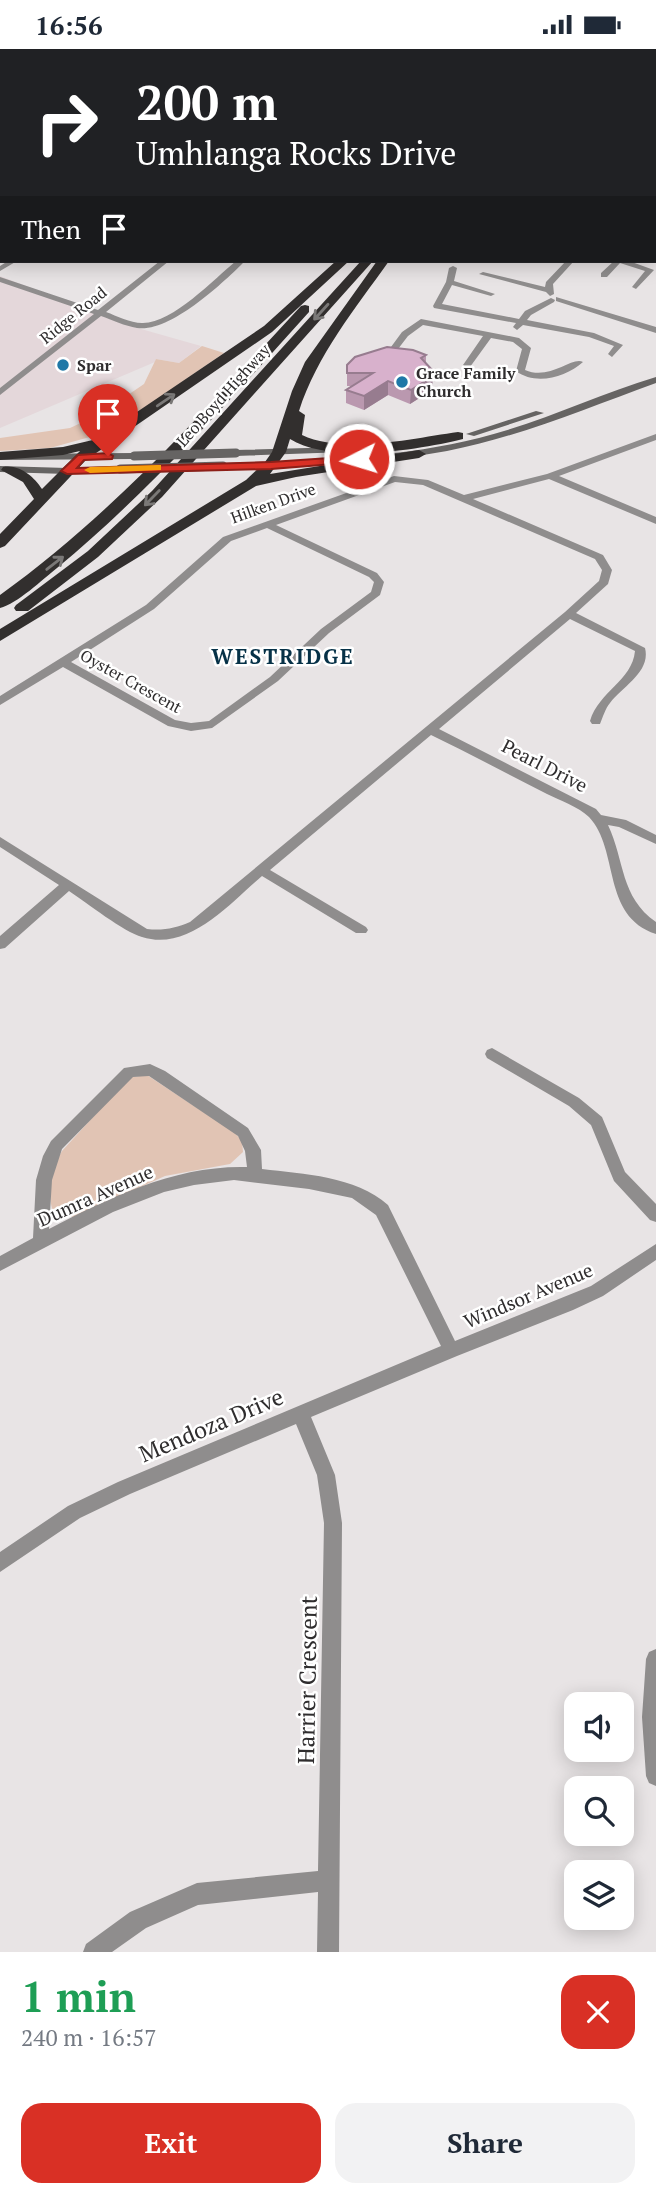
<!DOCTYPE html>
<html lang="en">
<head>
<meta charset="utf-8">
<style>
  body { margin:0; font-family:"PT Serif",serif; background:#f2f2f3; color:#1f2937; height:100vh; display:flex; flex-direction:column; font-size:26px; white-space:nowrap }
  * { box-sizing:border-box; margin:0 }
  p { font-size:23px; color:#747a83 }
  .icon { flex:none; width:38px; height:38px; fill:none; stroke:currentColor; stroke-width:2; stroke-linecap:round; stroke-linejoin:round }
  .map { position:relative; height:1903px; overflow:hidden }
  .details { display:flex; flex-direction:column; background:#fff; flex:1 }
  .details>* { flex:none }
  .guide { position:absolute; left:0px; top:0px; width:656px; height:214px; box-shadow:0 4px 18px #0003; background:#202124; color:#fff; overflow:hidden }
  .fabs { position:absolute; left:564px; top:1643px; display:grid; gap:14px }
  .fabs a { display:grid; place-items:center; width:70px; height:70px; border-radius:14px; background:#fff; box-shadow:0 4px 18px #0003; font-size:35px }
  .pin { position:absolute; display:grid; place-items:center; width:60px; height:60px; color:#fff; margin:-72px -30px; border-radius:50% 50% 50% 0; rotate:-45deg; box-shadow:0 0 7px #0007 }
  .pin .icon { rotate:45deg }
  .me { position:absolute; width:77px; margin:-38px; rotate:265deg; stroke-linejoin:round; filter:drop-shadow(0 0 5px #0008) }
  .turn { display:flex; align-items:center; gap:24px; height:147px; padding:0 21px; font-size:32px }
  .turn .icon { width:91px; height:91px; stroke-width:2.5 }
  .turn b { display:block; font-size:49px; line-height:60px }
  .then { display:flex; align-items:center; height:66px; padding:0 21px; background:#0003; gap:14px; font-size:26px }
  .round { display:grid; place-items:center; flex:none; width:74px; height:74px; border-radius:21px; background:#f2f2f3 }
  .head { display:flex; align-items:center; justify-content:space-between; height:119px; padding:0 21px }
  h1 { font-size:42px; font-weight:800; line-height:52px; color:#1e9e55 }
  .primary-button { display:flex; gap:14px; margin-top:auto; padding:14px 21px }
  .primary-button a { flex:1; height:80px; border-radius:21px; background:#d93025; color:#fff; font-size:28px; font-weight:800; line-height:80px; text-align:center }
  .primary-button a+a { background:#f2f2f3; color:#1f2937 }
  .status { display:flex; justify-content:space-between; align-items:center; height:49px; padding:0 35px; background:#fff; direction:ltr }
  .status svg { height:19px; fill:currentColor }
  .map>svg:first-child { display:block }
  .built { fill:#e4d7da }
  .green { fill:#e1c4b4 }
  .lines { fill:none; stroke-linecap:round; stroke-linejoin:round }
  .street { fill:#8f8d8d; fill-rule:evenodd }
  .secondary { fill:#666463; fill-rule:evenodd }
  .highway { fill:#322f2e; fill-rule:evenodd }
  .secondary-bridge { stroke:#666463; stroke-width:9 }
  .wall { fill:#ba98af }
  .shaded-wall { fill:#977c8f }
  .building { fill:#d8b1cc; stroke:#977c8f; stroke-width:2 }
  .oneway { stroke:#7a7877 }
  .route { fill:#d93025; stroke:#8d1f18; stroke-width:2 }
  .slow { fill:#f59e0b }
  .poi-dot { fill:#1f78a7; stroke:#fff; stroke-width:2.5 }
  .labels { text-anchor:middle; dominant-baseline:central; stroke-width:5; stroke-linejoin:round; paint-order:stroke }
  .far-street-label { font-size:16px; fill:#2f2d2e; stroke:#fff }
  .far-poi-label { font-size:16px; font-weight:bold; fill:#2f2d2e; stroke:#fff; text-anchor:start }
  .street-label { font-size:19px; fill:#2f2d2e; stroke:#fff }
  .far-district-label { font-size:21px; font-weight:bold; letter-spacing:2px; fill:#063147; stroke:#fff }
  .near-street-label { font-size:23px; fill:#2f2d2e; stroke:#fff }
</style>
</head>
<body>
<div class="status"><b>16:56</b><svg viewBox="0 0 49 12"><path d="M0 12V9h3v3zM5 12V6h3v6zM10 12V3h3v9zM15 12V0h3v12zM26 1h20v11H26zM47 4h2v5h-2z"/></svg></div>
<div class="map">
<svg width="656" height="1903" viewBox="0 0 656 1903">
  <rect width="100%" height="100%" fill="#e8e4e5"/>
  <path class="built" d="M0,227L134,278L201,297L179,314L156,310L155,313L0,379Z"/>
  <path class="green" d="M202,297L224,304L128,370L97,386L50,399L0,402V389L70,379L100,365L144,335L156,310L179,314Z
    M147,1026L235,1084L242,1092L243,1103L230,1115L165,1127L74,1168L54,1165C46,1148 52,1118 62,1102L126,1032L132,1028Z"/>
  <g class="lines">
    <path class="street" d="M312,0H318L310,2Z
      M438,0H444L436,2Z
      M0,80H2L0,85Z
      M654,113H656L654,119Z
      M654,130H656L654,135Z
      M654,150H656V154H654Z
      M0,167H2L0,173Z
      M654,183H656L654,188Z
      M8,212H17L0,222V217Z
      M160,212H169L106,263C117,267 130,274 142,274C172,275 214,230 236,212H245C223,234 170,284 137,279C125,277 112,271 101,267L0,346V339L94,265L0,233V228L98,261Z
      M566,212H574L553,235L554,245L550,247L546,243L479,225L483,223L545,238L546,233Z
      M614,212H629L654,221L636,240L632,238L645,222L620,214L607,228H601V224Z
      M453,217L457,219L454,232L495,245L491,247L452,236L442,255L519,270L525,262L551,249L555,251L554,253L531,266L527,271L594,284L623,296L612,308L608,305L614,297L589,288L523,276L517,281L513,278L516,274L434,259L433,257L446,233L449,219Z
      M556,248L656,278V284L556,252Z
      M421,270L519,289L531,299L525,321C550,332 572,307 583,313C566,328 536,337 516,322L522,300L513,293L491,289L470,318L467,319L463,316L483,287L423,276L408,287L398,300H392L391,298L402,283Z
      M656,385V391L559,427L656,468V475L549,430L473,450L603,506L612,521L608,535L576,564L645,599C651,623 623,637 610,654C605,660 603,668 600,675H592L590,672C599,642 632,632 635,602L570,570L439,680L596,760L601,766L626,771L656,786V795L619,778L608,776C625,812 620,848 656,873V885C601,867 620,801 589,768C579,758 559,751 547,745C508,725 470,705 431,686L270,821L366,878L368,881L366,884H356L262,827C230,854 189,903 142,888C124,883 87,854 69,842L5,899L0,900V887L59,836L0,798V788L147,880C163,882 176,879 190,873L565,563L599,532L602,521L595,510L423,436L395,433L276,476L377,524L384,533L380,546L329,584L278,632L212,679L191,682L168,677L63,618L0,656V647L146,556L223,488L394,427L428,431L464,446L547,425ZM267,479L369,528L374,533L371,543L321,580L270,628L209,672L191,674L175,671L71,613L154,560L231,492Z
      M492,999L579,1049L602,1068L625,1123L656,1155V1173L650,1171L614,1132L591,1076L569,1057L487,1009L485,1005L487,1001Z
      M150,1015L165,1022L248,1079L261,1101L262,1120C304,1125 355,1127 388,1156L455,1292L591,1237L656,1195V1211L603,1247L573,1261L457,1307L311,1368L335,1426L342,1474L339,1903H317L318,1843L198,1856L146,1879L112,1903H83L86,1895L130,1863L197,1834L318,1822L324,1474L317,1426L296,1375L130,1445L80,1469L0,1523V1503L68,1457L118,1433L441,1297L376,1166L352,1149L309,1140L234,1131L194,1136L164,1143L113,1163L0,1222V1207L33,1189L36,1131L43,1107L51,1092L124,1019ZM149,1027L238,1087L245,1102L247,1118C176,1116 110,1148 49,1180L52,1131L62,1100L133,1028Z
      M656,1600V1737L649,1734L646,1727L642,1668L646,1610L649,1603Z"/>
    <path class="secondary" d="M656,328V334C587,359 519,388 447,402C373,416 298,417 223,420L218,417L223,414C309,411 395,410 479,389C540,374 596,346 656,328Z
      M536,362L544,364L474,387L466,385Z
      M343,398L346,399V403L236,407L231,404L236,401Z
      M0,405L134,404L139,407L134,410L0,411Z
      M0,417L67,419L120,417L125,420L120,423L67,425L0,423Z"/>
    <path class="highway" d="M544,0H554L543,2Z
      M336,212H349L272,283L86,411L5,497L0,499V485L34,450L23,433L1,421L3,418C20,415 34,428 42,440L80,402L63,406L0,411V403L63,398L97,390L264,277Z
      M361,212H373L162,448L98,508L28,562H16L14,559L16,556L88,502L152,442Z
      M377,212H389C355,260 317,306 299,362L305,366L302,386C344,406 414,389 458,383L463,384V390C419,401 329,415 290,390L286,403L270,425L419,401L426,405L419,409L296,428L256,437L0,592V580L246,431L265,413L272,403L292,342L305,313Z
      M305,256L309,257V263C229,352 150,442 57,519C43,530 17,555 0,559V546C114,464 206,360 301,257Z"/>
    <path class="secondary-bridge" d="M134,407L236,404
      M120,420L223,417"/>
  </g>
  <path class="wall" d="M426,306V314L432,341L410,355L388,346L364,361L346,354V341L351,337H347V316Z"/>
  <path class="shaded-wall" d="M433,327L432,341L410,355L411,341Z
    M388,332V346L364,361V347Z"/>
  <path class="building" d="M387,298L413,301L426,306L421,309L433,322V327L411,341L388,332L364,347L346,341L373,324H347V316L355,308Z"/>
  <defs><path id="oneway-shaft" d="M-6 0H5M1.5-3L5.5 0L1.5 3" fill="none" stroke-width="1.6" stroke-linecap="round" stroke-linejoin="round" transform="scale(1.75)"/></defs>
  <g class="oneway">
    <use href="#oneway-shaft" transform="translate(321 263) rotate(132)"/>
    <use href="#oneway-shaft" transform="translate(166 351) rotate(-34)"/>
    <use href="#oneway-shaft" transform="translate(152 449) rotate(134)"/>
    <use href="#oneway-shaft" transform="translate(55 514) rotate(-38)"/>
  </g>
  <path class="route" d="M108,404L113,407L112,410L84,411L77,419L271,413L359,407L364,410L359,413L271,420L67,425L61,422L78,406Z"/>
  <path class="slow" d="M157,416H161V421L90,424L84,421L90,418Z"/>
  <g class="poi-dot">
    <circle cx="63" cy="316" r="7"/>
    <circle cx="402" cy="333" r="7"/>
  </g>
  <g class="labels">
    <g class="far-street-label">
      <text transform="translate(73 266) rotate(-39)">Ridge Road</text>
      <text transform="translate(223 346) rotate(-48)">Leo Boyd Highway</text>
      <text transform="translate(273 454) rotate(-20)">Hilken Drive</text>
      <text transform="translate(131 632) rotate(29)">Oyster Crescent</text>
    </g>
    <g class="far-poi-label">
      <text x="77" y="316">Spar</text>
      <text x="416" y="324">Grace Family<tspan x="416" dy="18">Church</tspan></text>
    </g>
    <g class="street-label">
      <text transform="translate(545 716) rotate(27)">Pearl Drive</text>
      <text transform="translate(95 1146) rotate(-24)">Dumra Avenue</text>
      <text transform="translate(528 1246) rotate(-23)">Windsor Avenue</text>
    </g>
    <g class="far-district-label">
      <text x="283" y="607">WESTRIDGE</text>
    </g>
    <g class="near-street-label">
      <text transform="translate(211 1376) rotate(-23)">Mendoza Drive</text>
      <text transform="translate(307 1631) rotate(-89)">Harrier Crescent</text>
    </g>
  </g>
</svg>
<div class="fabs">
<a><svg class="icon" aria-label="sound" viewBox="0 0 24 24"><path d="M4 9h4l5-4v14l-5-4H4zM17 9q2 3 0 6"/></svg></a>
<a><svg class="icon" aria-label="search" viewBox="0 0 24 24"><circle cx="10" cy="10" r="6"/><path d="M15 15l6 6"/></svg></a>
<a><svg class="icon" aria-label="layers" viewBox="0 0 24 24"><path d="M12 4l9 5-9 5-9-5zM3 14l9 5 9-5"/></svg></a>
</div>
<div class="pin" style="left:108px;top:407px;background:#d93025"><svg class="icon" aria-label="arrive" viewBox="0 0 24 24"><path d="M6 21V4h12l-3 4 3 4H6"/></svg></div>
<svg class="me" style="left:359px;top:410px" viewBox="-20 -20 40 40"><circle r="17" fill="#d93025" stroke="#fff" stroke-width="3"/><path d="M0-11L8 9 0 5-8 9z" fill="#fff"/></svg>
<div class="guide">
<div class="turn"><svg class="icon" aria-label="right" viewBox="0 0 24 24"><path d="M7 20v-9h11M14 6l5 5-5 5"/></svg><div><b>200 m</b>Umhlanga Rocks Drive</div></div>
<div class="then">Then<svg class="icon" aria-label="arrive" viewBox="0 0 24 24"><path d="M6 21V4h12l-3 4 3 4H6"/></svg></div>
</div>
</div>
<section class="details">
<div class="head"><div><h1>1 min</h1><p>240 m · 16:57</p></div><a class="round" style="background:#d93025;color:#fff"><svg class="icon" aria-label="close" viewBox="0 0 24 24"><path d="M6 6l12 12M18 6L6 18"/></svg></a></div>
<div class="primary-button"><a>Exit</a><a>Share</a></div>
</section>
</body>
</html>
